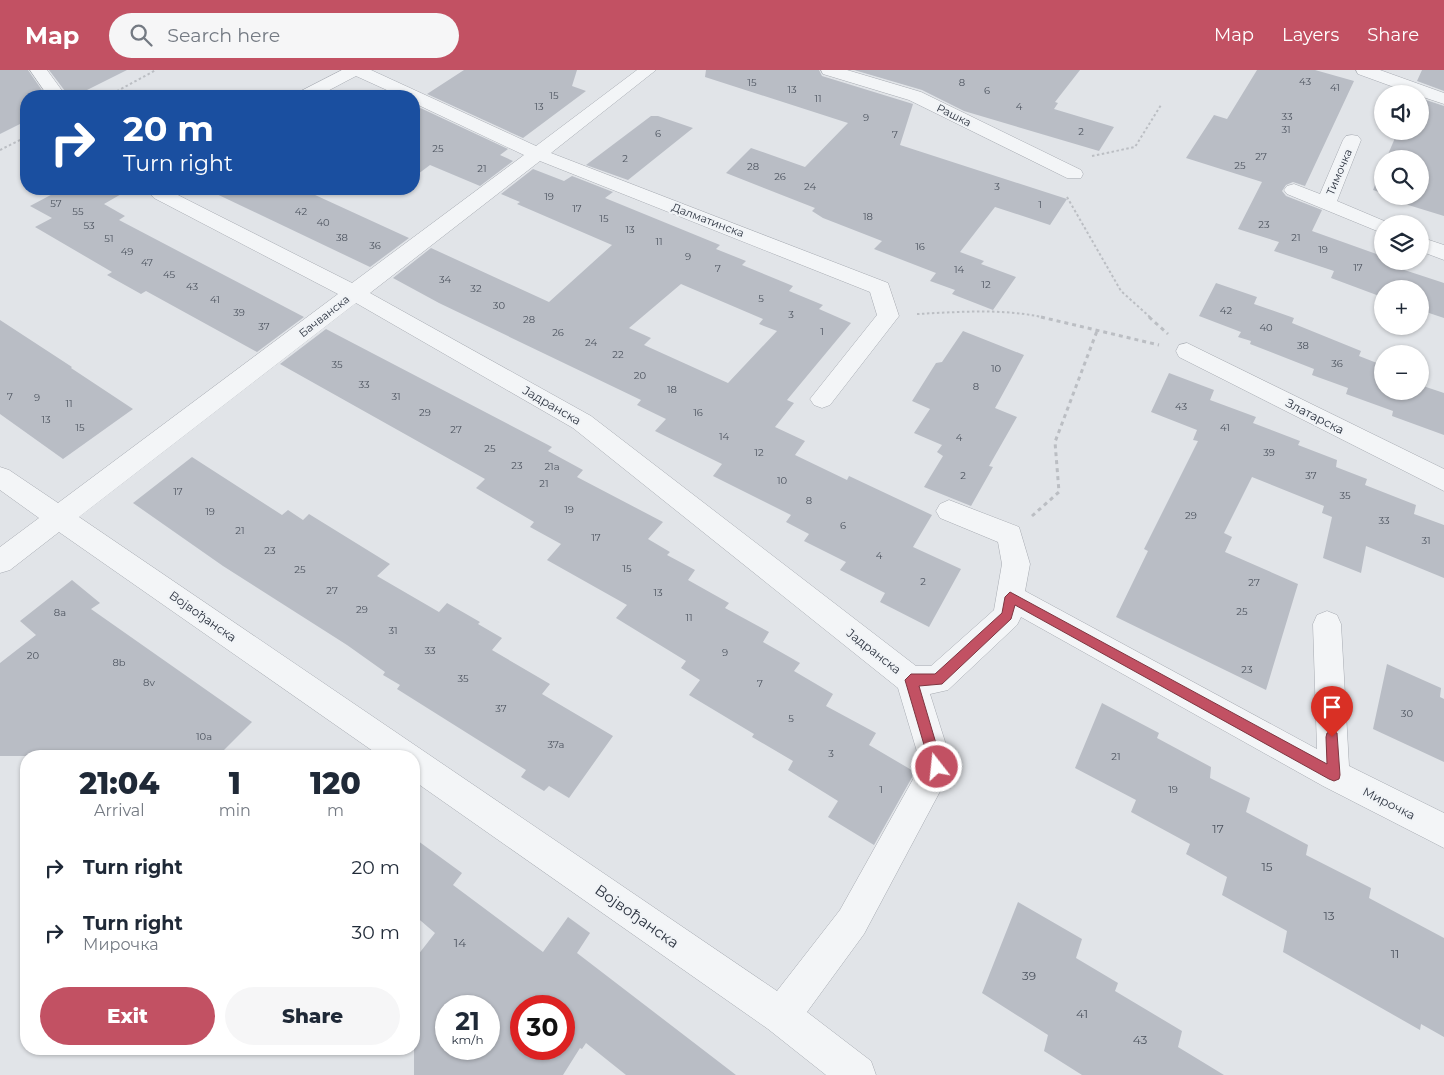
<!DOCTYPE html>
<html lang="en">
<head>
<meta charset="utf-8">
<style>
  body { margin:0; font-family:Montserrat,sans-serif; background:#f6f6f7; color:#1f2937; height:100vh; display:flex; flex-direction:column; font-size:19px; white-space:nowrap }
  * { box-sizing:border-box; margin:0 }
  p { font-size:16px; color:#747a83 }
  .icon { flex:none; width:28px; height:28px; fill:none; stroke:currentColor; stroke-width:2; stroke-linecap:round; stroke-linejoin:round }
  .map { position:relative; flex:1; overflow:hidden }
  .details { position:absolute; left:20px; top:680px; width:400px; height:305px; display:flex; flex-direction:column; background:#fff; border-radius:20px; box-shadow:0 1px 4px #0004 }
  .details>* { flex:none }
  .banner { position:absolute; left:20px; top:20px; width:400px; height:105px; border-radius:20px; box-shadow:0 1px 4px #0004; background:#1a4fa0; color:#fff; overflow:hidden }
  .fabs { position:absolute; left:1374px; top:15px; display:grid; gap:10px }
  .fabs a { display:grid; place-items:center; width:55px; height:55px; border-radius:50%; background:#fff; box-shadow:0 1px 4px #0004; font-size:25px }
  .speed { position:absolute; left:435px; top:925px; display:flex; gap:10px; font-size:25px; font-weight:700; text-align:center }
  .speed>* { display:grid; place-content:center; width:65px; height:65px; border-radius:50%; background:#fff; box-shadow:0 1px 4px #0004; line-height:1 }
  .speed small { font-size:12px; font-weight:400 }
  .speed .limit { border:8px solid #d22; background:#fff; color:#111 }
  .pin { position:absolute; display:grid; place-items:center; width:42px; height:42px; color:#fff; margin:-51px -21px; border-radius:50% 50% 50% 0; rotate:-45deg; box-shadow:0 0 5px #0007 }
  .pin .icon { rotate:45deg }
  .me { position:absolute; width:55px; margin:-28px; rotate:344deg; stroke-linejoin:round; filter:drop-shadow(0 0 4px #0008) }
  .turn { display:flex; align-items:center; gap:18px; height:105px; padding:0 20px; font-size:22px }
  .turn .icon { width:65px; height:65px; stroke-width:2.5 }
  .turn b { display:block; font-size:35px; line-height:42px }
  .eta { display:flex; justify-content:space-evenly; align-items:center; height:85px; text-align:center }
  .eta b { font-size:30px; font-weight:800; line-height:35px }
  .cta { display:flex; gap:10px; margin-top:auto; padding:10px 20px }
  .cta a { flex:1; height:58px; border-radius:30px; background:#c25163; color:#fff; font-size:20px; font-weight:800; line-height:58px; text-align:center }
  .cta a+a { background:#f6f6f7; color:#1f2937 }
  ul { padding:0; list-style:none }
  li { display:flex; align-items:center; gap:15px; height:65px; padding:0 20px }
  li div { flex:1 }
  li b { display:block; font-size:19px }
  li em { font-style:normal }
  header { display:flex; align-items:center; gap:30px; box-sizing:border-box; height:70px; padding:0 25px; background:#c25163; color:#fff }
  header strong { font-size:24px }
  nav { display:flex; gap:28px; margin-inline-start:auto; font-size:18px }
  .search { width:350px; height:45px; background:#f6f6f7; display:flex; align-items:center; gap:12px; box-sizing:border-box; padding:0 18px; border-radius:28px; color:#747a83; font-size:19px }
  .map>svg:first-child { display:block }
  .building { fill:#b9bdc5; fill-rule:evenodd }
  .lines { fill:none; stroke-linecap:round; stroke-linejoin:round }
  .minor-casing { stroke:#a7abb2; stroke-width:1 }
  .path-far1 { stroke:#bbbec3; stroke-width:2; stroke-dasharray:2.5 2.5; stroke-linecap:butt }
  .path { stroke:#bbbec3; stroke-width:3; stroke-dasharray:4 4; stroke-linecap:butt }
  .minor { fill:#f3f5f7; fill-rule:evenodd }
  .route { fill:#c25163; stroke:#7e3540 }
  .labels { text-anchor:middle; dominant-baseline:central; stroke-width:4; stroke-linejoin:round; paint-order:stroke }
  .number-label { font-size:10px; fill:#4e5560 }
  .far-street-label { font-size:11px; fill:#2b323f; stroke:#f0f3f6 }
  .street-label { font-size:12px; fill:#2b323f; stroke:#f0f3f6 }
  .near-number-label { font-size:12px; fill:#4e5560 }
  .near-street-label { font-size:15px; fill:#2b323f; stroke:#f0f3f6 }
</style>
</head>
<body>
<header>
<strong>Map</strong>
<div class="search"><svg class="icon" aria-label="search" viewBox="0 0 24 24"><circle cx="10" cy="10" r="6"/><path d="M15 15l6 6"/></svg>Search here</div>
<nav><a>Map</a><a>Layers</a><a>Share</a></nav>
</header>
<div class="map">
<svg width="1444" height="1005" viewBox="0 0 1444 1005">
  <rect width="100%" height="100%" fill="#e1e4e8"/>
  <path class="building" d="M0,0H28L46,26H26V51L0,64Z
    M49,0H127L75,26H62L65,21Z
    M464,0H577L572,16L586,21L523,68L427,24Z
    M706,0H819L822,6L913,34L900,75L1067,129L1050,155L995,137L960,182L984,191L981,194L1016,207L993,240L952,224L955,220L930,211L936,203L874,179L882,171L823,148L812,141L815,138L726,103L751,78L805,97L848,53L705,7Z
    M854,0H1080L1055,32L1058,33L1054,39L1114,57L1099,81L964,41L922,20Z
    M1257,0H1315L1354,11L1305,116L1293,112L1286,115L1282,121L1286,126L1322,140L1312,161L1382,186L1383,193L1444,213V248L1420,240V219H1382V227L1331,208L1334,201L1274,181L1279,172L1238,159L1262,112L1186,88L1214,45L1227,49Z
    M1422,0H1444V21L1417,11Z
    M1420,28L1444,36V146L1405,134L1406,131L1391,126H1420V89H1386L1398,61H1420Z
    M414,35L508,79L500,85L513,91L480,116L430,95L414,107Z
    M651,46H658L693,58L628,110L586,95Z
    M1382,98V123L1373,120Z
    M533,99L564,111L572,106L613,122L605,128L720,175L716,179L746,191L742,195L793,216L789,221L823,235L819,239L851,253L787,330L794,333L775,357L805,371L795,385L847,410L849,406L932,445L913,477L961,499L929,557L880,532L885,523L840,500L846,492L804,471L809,464L786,452L791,445L713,406L722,394L655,361L666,349L637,335L641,330L439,233L393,208L431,178L549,232L612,175L517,134L520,132L501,124ZM681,214L763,249L759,254L777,261L728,313L644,275L651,268L629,258Z
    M62,119H130L104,134L125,146L119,150L304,247L257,282L146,221L141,224L107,205L112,202L35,157L52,148L30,136Z
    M206,119H302L409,168L370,197Z
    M1216,213L1257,227L1254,234L1294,248L1292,253L1361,281L1359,286L1382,295V321H1420V315L1444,323V365L1392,346L1393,341L1346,324L1348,318L1312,305L1314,299L1250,274L1251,271L1238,267L1241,262L1199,246Z
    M0,250L72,297L71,298L133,339L63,389L0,344Z
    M326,259L552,377L548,381L583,400L577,407L663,452L648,469L670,482L667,485L695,500L688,510L729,533L725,538L769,562L763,572L800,593L794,601L833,624L826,636L876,663L869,675L915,702L874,775L828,747L838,731L788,700L793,691L752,667L754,664L689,625L700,610L681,598L686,591L616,548L627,535L547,490L561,474L530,457L534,452L476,418L485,409L280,294Z
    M963,261L1024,285L995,338L1017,347L989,396L993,397L971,436L924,417L943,386L937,382L942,375L914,363L930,339L912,331L936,293L942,292Z
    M1169,303L1214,320L1210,330L1256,347L1253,353L1300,371L1298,375L1337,390L1336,397L1367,409L1365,415L1416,435L1414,444L1444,455V508L1366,476L1361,503L1323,488L1332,447L1322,443L1324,436L1252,407L1224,463L1232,467L1225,482L1298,514L1266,620L1116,547L1148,481L1144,479L1198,371L1193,370L1197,360L1151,342Z
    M192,387L282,445L288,440L303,450L309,444L390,494L377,506L439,542L447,533L480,552L478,554L502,568L492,580L550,614L542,624L613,666L569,728L549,716L544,721L521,707L526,700L397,619L400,615L383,605L385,602L347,575L223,496L133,433Z
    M72,510L100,533L91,539L252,652L218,686H0V593L36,565L20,551Z
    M1387,594L1441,618L1440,627L1444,629V692L1373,659Z
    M1102,633L1159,663L1157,668L1211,697L1210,708L1250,728L1246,742L1308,775L1306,785L1371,818L1369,828L1444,868V967L1421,954L1420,960L1283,882L1287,861L1222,825L1227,807L1186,784L1190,774L1131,742L1136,730L1075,698Z
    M414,768L462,803L453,815L543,882L568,847L590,863L577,883L736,1005H626L586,973L582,979L580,978L563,1005H414V890L435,863L414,845ZM446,936H489V979H446ZM521,936H564V979H521Z
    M1018,832L1082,869L1076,888L1118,913L1115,921L1182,961L1178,977L1224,1005H1082L1044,981L1048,965L982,923Z"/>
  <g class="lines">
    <g class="minor-casing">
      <path id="minor" d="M30,0H47L63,22L60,26H48Z
        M342,0H371L536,76L637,0H656L551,83L888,213L899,246L830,335L822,338L814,335L810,329L877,245L870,222L540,91L370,223L591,346L916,596H931L994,540L1002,494L998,472L940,448L936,441L940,434L949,430L1019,457L1030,494L1025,521L1317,679L1313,554L1317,545L1327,541L1337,545L1341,554L1349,696L1444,743V778L1323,716L1021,547L1017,555L948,620L930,624L953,697L864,864L807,942L871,991L876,1005H826L768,959L414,711V686H380L59,462L10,500L0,503V477L39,448L0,420V397L9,400L58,433L338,224L154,128L146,119H166L352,213L524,85L414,33V26H400L356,6L318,26H296L299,22ZM356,233L573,358L898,618L921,695L840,840L777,921L79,447Z
        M821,0H847L921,22L1081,100L1083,104L1081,108H1067L909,30L823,4Z
        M1356,0H1380L1444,23V34L1420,26V24H1413L1358,4Z
        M1352,65L1358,66L1361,70L1337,131L1389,153L1382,154V163L1287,124L1284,120L1287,116L1294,114L1320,124L1343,70L1346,66Z
        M1420,167L1444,175V190L1420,181Z
        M1187,273L1444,399V421L1179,287L1176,281L1179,275Z"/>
    </g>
    <path class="path-far1" d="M108,26L156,0
      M0,80L26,67
      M1092,86L1135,77L1161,35
      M1067,127L1121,221L1151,248
      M917,244C959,242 1004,238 1046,248"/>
    <path class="path" d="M1041,247L1159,275
      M1149,247L1168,264
      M1032,446L1059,422L1055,372L1097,261"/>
    <use href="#minor" class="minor"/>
  </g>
  <path class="route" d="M1010,522L1327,694L1326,667L1327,663L1332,661L1337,663L1340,705L1339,709L1334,711L1329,709L1015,535L1011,549L942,614L919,616L943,697L941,702L937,704L932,702L905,610L911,604H935L1002,543L1005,527Z"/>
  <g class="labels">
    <g class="number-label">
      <text x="1305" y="11">43</text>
      <text x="752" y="12">15</text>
      <text x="962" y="12">8</text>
      <text x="1335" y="17">41</text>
      <text x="792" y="19">13</text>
      <text x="987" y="20">6</text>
      <text x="554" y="25">15</text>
      <text x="818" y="28">11</text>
      <text x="539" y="36">13</text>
      <text x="1019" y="36">4</text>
      <text x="1287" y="46">33</text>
      <text x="866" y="47">9</text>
      <text x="1286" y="59">31</text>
      <text x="1081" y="61">2</text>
      <text x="658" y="63">6</text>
      <text x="895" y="64">7</text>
      <text x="438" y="78">25</text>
      <text x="1261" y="86">27</text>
      <text x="625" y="88">2</text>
      <text x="1240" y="95">25</text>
      <text x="753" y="96">28</text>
      <text x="482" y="98">21</text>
      <text x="780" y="106">26</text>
      <text x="810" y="116">24</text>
      <text x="997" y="116">3</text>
      <text x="549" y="126">19</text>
      <text x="56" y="133">57</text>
      <text x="1040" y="134">1</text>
      <text x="577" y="138">17</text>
      <text x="78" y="141">55</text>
      <text x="301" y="141">42</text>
      <text x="868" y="146">18</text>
      <text x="604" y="148">15</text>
      <text x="323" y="152">40</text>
      <text x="1264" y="154">23</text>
      <text x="89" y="155">53</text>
      <text x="630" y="159">13</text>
      <text x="342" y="167">38</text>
      <text x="1296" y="167">21</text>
      <text x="109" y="168">51</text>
      <text x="659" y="171">11</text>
      <text x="375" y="175">36</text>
      <text x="920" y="176">16</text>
      <text x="1323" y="179">19</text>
      <text x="127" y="181">49</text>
      <text x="688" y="186">9</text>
      <text x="147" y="192">47</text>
      <text x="1358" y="197">17</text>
      <text x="718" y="198">7</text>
      <text x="959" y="199">14</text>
      <text x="169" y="204">45</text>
      <text x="445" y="209">34</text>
      <text x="986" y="214">12</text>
      <text x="192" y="216">43</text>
      <text x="476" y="218">32</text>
      <text x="761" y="228">5</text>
      <text x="215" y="229">41</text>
      <text x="499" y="235">30</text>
      <text x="1226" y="240">42</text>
      <text x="239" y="242">39</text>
      <text x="791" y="244">3</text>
      <text x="529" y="249">28</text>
      <text x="264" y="256">37</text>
      <text x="1266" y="257">40</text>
      <text x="822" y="261">1</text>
      <text x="558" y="262">26</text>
      <text x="591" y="272">24</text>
      <text x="1303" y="275">38</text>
      <text x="618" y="284">22</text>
      <text x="1337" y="293">36</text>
      <text x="337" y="294">35</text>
      <text x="996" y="298">10</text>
      <text x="640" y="305">20</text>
      <text x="364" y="314">33</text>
      <text x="976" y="316">8</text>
      <text x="672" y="319">18</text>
      <text x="10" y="326">7</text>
      <text x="396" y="326">31</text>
      <text x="37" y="327">9</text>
      <text x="69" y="333">11</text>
      <text x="1181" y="336">43</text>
      <text x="425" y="342">29</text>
      <text x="698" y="342">16</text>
      <text x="46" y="349">13</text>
      <text x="80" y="357">15</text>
      <text x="1225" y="357">41</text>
      <text x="456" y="359">27</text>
      <text x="724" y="366">14</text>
      <text x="959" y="367">4</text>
      <text x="490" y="378">25</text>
      <text x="759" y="382">12</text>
      <text x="1269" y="382">39</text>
      <text x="517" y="395">23</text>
      <text x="552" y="396">21a</text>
      <text x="963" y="405">2</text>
      <text x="1311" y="405">37</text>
      <text x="782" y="410">10</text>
      <text x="544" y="413">21</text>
      <text x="178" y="421">17</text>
      <text x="1345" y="425">35</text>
      <text x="809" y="430">8</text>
      <text x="569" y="439">19</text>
      <text x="210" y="441">19</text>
      <text x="1191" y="445">29</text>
      <text x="1384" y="450">33</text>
      <text x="843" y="455">6</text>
      <text x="240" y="460">21</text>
      <text x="596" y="467">17</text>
      <text x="1426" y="470">31</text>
      <text x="270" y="480">23</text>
      <text x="879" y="485">4</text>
      <text x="627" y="498">15</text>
      <text x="300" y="499">25</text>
      <text x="923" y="511">2</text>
      <text x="1254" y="512">27</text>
      <text x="332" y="520">27</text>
      <text x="658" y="522">13</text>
      <text x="362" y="539">29</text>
      <text x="1242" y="541">25</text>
      <text x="60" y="542">8a</text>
      <text x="689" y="547">11</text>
      <text x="393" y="560">31</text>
      <text x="430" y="580">33</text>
      <text x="725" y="582">9</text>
      <text x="33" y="585">20</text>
      <text x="119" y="592">8b</text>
      <text x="1247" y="599">23</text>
      <text x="463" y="608">35</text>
      <text x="149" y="612">8v</text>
      <text x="760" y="613">7</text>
      <text x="501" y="638">37</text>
      <text x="1407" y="643">30</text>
      <text x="791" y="648">5</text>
      <text x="204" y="666">10a</text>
      <text x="556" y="674">37a</text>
      <text x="831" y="683">3</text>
      <text x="1116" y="686">21</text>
      <text x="881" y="719">1</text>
      <text x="1173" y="719">19</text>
    </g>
    <g class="far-street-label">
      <text transform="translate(954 45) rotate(26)">Рашка</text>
      <text transform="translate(1339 102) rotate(-67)">Тимочка</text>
      <text transform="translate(708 150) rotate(21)">Далматинска</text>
      <text transform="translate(324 246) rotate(-38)">Бачванска</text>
    </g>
    <g class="street-label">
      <text transform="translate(552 335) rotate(30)">Јадранска</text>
      <text transform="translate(1315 346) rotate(27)">Златарска</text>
      <text transform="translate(203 546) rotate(35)">Војвођанска</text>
      <text transform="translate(874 581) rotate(38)">Јадранска</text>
      <text transform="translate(1389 733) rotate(27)">Мирочка</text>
    </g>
    <g class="near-number-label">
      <text x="1218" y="758">17</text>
      <text x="1267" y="796">15</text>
      <text x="1329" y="845">13</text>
      <text x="460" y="872">14</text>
      <text x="1395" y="883">11</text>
      <text x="1029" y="905">39</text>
      <text x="1082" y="943">41</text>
      <text x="1140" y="969">43</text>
    </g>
    <g class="near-street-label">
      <text transform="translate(637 846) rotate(35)">Војвођанска</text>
    </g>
  </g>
</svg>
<div class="fabs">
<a><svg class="icon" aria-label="sound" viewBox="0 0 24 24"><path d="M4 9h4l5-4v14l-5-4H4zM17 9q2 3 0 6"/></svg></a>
<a><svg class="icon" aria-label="search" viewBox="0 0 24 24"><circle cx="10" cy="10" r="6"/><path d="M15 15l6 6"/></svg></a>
<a><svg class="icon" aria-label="layers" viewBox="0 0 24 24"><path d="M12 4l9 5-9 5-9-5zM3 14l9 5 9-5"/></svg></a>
<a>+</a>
<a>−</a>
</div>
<div class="speed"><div>21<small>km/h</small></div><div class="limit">30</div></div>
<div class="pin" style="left:1332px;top:667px;background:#d93025"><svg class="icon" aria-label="arrive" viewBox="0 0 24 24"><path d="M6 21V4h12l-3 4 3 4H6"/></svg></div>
<svg class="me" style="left:937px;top:697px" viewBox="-20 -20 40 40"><circle r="17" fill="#c25163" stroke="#fff" stroke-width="3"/><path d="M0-11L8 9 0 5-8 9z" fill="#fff"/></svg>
<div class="banner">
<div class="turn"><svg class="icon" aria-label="right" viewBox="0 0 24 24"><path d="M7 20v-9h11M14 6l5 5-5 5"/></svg><div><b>20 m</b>Turn right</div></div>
</div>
<section class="details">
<div class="eta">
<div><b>21:04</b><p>Arrival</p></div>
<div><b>1</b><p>min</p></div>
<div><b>120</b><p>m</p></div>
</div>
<ul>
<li><svg class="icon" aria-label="right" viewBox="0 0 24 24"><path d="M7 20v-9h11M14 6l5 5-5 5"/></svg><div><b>Turn right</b></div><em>20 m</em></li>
<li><svg class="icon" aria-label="right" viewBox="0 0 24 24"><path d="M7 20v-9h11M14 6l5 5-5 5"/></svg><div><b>Turn right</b><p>Мирочка</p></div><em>30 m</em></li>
</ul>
<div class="cta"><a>Exit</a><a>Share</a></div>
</section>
</div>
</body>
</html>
